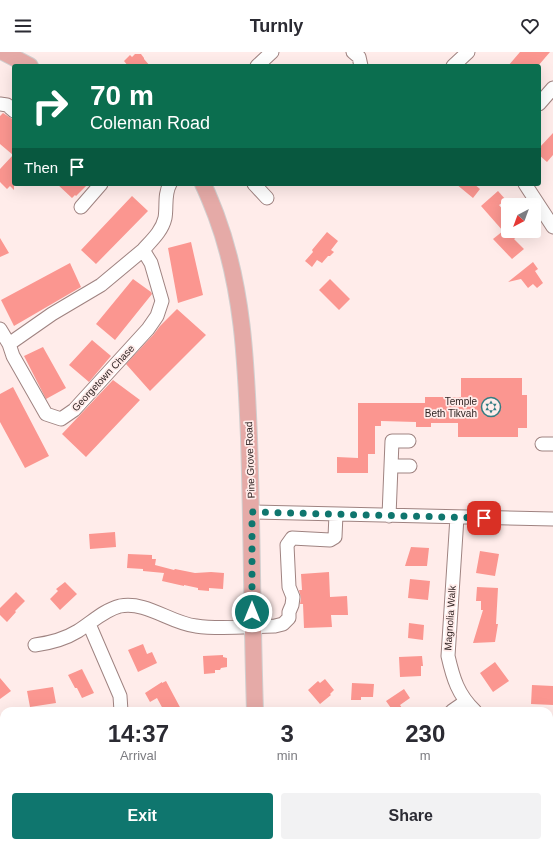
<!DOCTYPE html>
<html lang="en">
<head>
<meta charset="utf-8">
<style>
  body { margin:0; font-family:Helvetica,sans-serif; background:#f2f2f3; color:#2b2b33; height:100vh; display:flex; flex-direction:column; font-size:15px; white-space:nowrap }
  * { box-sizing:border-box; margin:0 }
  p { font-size:13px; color:#7c7c81 }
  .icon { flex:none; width:22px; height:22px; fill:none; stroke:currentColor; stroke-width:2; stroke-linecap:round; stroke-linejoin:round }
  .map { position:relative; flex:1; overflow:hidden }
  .drawer { position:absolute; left:0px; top:655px; width:553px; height:140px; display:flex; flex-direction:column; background:#fff; border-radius:12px 12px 0 0; box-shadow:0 4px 16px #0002 }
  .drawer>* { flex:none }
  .guide { position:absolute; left:12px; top:12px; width:529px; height:122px; border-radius:4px; box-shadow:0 4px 16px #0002; background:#0b6e4f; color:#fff; overflow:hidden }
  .needle { width:26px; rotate:221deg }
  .controls { position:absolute; left:501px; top:146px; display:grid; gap:8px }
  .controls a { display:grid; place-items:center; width:40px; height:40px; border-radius:4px; background:#fff; box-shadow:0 4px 16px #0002; font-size:20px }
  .pin { position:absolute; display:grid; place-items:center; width:34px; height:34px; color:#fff; margin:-17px; border-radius:8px; box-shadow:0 2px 6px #0006 }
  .me { position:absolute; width:44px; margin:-22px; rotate:0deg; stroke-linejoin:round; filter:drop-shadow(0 0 3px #0008) }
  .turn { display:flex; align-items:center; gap:14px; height:84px; padding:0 12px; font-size:18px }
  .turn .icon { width:52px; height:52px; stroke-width:2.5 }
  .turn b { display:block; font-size:28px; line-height:34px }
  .then { display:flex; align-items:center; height:38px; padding:0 12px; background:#0003; gap:8px; font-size:15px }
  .eta { display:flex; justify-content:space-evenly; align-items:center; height:68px; text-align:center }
  .eta b { font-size:24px; font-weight:800; line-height:28px }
  .primary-button { display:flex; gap:8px; margin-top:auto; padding:8px 12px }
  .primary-button a { flex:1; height:46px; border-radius:4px; background:#0f766e; color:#fff; font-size:16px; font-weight:800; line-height:46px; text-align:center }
  .primary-button a+a { background:#f2f2f3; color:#2b2b33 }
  header { display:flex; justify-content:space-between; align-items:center; height:52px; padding:0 12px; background:#fff; font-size:18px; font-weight:800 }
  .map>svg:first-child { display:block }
  .building { fill:#fb9690 }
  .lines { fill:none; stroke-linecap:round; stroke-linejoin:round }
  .minor-casing { stroke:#9f8381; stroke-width:15 }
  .major-casing { stroke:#d1cfcf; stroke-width:18 }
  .minor { stroke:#fff; stroke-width:13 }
  .major { stroke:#e5aaa7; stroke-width:16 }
  .route { stroke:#0f766e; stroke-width:7; stroke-dasharray:0 12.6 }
  .labels { text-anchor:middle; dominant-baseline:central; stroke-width:3.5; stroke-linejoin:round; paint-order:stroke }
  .street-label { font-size:10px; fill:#302423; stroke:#ffecea }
  .poi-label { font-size:10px; fill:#302423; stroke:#ffecea; text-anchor:end }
</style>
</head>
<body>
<header><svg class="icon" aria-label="menu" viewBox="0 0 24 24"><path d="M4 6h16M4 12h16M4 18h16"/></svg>Turnly<svg class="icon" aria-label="heart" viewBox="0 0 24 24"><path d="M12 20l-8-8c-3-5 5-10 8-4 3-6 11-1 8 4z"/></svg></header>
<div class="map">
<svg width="553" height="795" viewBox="0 0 553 795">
  <rect width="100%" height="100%" fill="#ffecea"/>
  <path class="building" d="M520,0H550L538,14H508Z
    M135,2H141L144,6V7L150,14H128L124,9L130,3L132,5Z
    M3,61L14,68V138L10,134L7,137L0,130V117L13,103L0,92V64Z
    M553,81V103L547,110L539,103V96Z
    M57,132H88L76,144L75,143L72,146Z
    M456,132H474L480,137L473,146Z
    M498,139L506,148L499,153L508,164V179H514L518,184L514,187L524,197L512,207L493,187L503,179L481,154Z
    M132,144L148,159L96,212L81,198Z
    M327,180L338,189L331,198L334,200L330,204H328L322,211L317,208L312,215L305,209L313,200L312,198Z
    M0,186L9,201L0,205Z
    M191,190L203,243L178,251L168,196Z
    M533,210L538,217L535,219L543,231L537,236L533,232L528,236L521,227L508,230Z
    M70,211L81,235L14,274L1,248Z
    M133,227L151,240L152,242L115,288L96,272Z
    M330,227L350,247L339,258L319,238Z
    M177,257L206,283L150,339L126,312L154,282L160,274Z
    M92,288L111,304L89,330L69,313Z
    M43,295L66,336L46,347L24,304Z
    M461,326H522V343H527V376H518V385H458V371H431V375H416V370L381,369V374H375V402H368V421H337V405L358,406V351H425V345H461Z
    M113,328L140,348L86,405L62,382Z
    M13,335L49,404L25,416L0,370V342Z
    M115,480L116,495L90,497L89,482Z
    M411,495L429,496L427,514H405Z
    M480,499L499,502L495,524L476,521Z
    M128,502L152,503V507H156L155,513L174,518L175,517L195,521L211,520L224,521L223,537L209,536V539L198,538V536L184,533V534L162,529L164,521L143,519V517L127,516Z
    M329,520L330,545L347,544L348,563H331L332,575L304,576L303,552H300L301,546L299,538H302L301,522Z
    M410,527L430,529L428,548L408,546Z
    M65,530L77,542L60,558L50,547L58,539L56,537Z
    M477,535L498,536L496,572H498L495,590L473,591L483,558H481V549H476Z
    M16,540L25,549L15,559L16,560L7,570L0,563V556Z
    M409,571L424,573L423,588L408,586Z
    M143,592L147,602L152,600L157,611L138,620L128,598Z
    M223,603V605L227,606V615L221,616L220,618H215V621L204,622L203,604Z
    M422,604L423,614H421V624L400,625L399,605Z
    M495,610L509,629L493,640L480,621Z
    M82,617L94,641L82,646L77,636H75L68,623Z
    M0,626L11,639L0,647Z
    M325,627L334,638L330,642L331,643L320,652L308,638L318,629L320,631Z
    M166,629L182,659H164L157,646L150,650L145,641L162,630V631Z
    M352,631L374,632L373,645H361V648H351Z
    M532,633L553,634V653L531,652Z
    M53,635L56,651L30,655L27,639Z
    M404,637L410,646L400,653L404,659H393L386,649Z"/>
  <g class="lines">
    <g class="minor-casing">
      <path id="minor" d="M353,0L359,5L361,14
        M257,14L272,0
        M453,14L468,0
        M0,52L7,53L14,59
        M539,52L553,36
        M254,132L267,146
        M525,132L553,175
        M81,155L101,132
        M0,277L9,292L13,304L46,362L61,367L74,358L148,277L157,264L162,249L151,211L143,198C152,188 162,179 165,166C167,155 164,142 170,132
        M9,292L52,262L101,233L143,198
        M542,392H553
        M392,414H410
        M252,460L553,467
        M389,464L392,389H409
        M457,465L448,604C453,626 458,643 475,659
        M89,572L120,644L121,659
        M35,593C50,591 65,587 78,579C91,571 104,558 120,554C147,549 170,571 196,574C221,578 250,574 275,574L283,572L289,566V560L292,553L293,545L289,535L287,493L292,486L330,488L335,485L336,462
        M452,659L465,650
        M549,677H553
        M0,749L4,747"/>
    </g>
    <g class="major-casing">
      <path id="major" d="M3,0L30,14
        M203,132C208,142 212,153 216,163C243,235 246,310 249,386C252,477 252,568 255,659
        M323,791L327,795"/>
    </g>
    <use href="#minor" class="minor"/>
    <use href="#major" class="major"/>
  </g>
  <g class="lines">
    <path class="route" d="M252,560V460L484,466"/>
  </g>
  <defs>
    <g id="synagogue-ring" transform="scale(1)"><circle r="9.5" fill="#ffecea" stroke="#347d83" stroke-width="1.5"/><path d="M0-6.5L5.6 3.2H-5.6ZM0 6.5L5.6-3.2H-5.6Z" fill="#347d83"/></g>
  </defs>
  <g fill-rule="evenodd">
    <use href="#synagogue-ring" x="491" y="355"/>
  </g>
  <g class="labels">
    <g class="street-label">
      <text transform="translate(103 326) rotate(-47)">Georgetown Chase</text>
      <text transform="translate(250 408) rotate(-92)">Pine Grove Road</text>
      <text transform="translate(450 566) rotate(-86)">Magnolia Walk</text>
    </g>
    <g class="poi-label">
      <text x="477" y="349">Temple<tspan x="477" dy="12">Beth Tikvah</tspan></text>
    </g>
  </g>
</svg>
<div class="controls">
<a><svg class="needle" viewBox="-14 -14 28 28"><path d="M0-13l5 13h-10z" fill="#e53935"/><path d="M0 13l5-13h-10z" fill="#7c7c81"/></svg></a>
</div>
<div class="pin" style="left:484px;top:466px;background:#d93025"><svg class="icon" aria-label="arrive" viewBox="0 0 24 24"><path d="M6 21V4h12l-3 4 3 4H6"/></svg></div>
<svg class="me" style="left:252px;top:560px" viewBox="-20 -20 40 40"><circle r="17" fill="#0f766e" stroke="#fff" stroke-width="3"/><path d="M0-11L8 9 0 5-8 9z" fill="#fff"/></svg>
<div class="guide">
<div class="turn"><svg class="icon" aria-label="right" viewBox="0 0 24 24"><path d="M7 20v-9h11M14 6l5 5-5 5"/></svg><div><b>70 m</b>Coleman Road</div></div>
<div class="then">Then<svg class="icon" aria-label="arrive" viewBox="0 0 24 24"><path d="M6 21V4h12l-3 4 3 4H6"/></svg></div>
</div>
<section class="drawer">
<div class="eta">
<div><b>14:37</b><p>Arrival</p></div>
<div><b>3</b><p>min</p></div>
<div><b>230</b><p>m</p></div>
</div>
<div class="primary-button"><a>Exit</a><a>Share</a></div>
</section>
</div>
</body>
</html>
